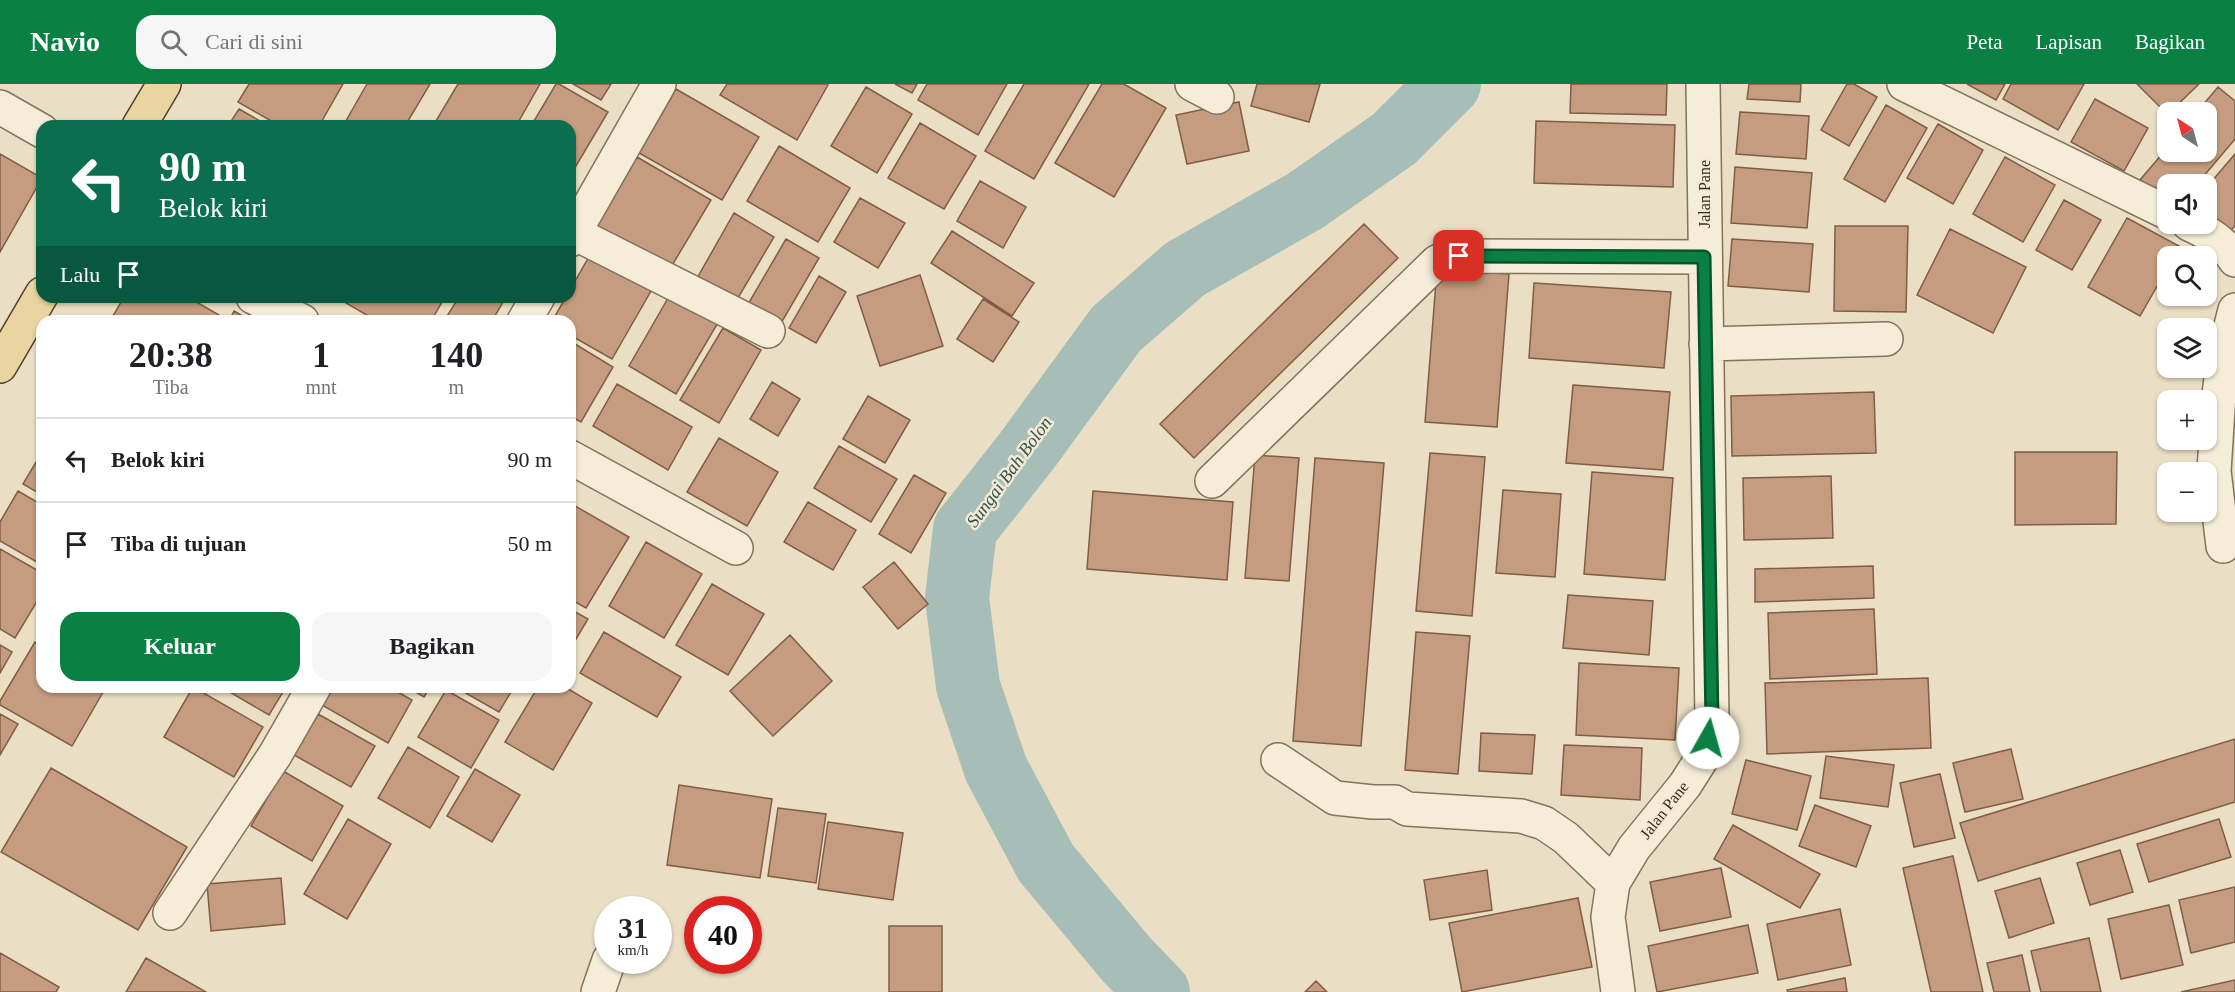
<!DOCTYPE html>
<html lang="id">
<head>
<meta charset="utf-8">
<style>
  body { margin:0; font-family:"Times New Roman",serif; background:#f6f6f6; color:#202124; height:100vh; display:flex; flex-direction:column; font-size:22px; white-space:nowrap }
  * { box-sizing:border-box; margin:0 }
  p { font-size:20px; color:#757577 }
  .icon { flex:none; width:33px; height:33px; fill:none; stroke:currentColor; stroke-width:2; stroke-linecap:round; stroke-linejoin:round }
  .map { position:relative; flex:1; overflow:hidden }
  .side { position:absolute; left:36px; top:231px; width:540px; height:378px; display:flex; flex-direction:column; background:#fff; border-radius:18px; box-shadow:0 2px 4px #0004 }
  .side>* { flex:none }
  .banner { position:absolute; left:36px; top:36px; width:540px; height:183px; border-radius:18px; box-shadow:0 2px 4px #0004; background:#0b6e4f; color:#fff; overflow:hidden }
  .needle { width:39px; rotate:324deg }
  .controls { position:absolute; left:2157px; top:18px; display:grid; gap:12px }
  .controls a { display:grid; place-items:center; width:60px; height:60px; border-radius:12px; background:#fff; box-shadow:0 2px 4px #0004; font-size:30px }
  .speed { position:absolute; left:594px; top:812px; display:flex; gap:12px; font-size:30px; font-weight:700; text-align:center }
  .speed>* { display:grid; place-content:center; width:78px; height:78px; border-radius:50%; background:#fff; box-shadow:0 2px 4px #0004; line-height:1 }
  .speed small { font-size:15px; font-weight:400 }
  .speed .limit { border:9px solid #d22; background:#fff; color:#111 }
  .pin { position:absolute; display:grid; place-items:center; width:51px; height:51px; color:#fff; margin:-26px; border-radius:12px; box-shadow:0 3px 9px #0006 }
  .me { position:absolute; width:66px; margin:-33px; rotate:7deg; stroke-linejoin:round; filter:drop-shadow(0 0 4px #0008) }
  .turn { display:flex; align-items:center; gap:21px; height:126px; padding:0 24px; font-size:27px }
  .turn .icon { width:78px; height:78px; stroke-width:2.5 }
  .turn b { display:block; font-size:42px; line-height:51px }
  .then { display:flex; align-items:center; height:57px; padding:0 24px; background:#0003; gap:12px; font-size:22px }
  .eta { display:flex; justify-content:space-evenly; align-items:center; height:102px; text-align:center }
  .eta b { font-size:36px; font-weight:600; line-height:42px }
  .action { display:flex; gap:12px; margin-top:auto; padding:12px 24px }
  .action a { flex:1; height:69px; border-radius:18px; background:#0b8043; color:#fff; font-size:24px; font-weight:600; line-height:69px; text-align:center }
  .action a+a { background:#f6f6f6; color:#202124 }
  ul { padding:0; list-style:none }
  li { display:flex; align-items:center; gap:18px; height:84px; padding:0 24px; border-top:2px solid #e0e0e0 }
  li div { flex:1 }
  li b { display:block; font-size:22px }
  li em { font-style:normal }
  header { display:flex; align-items:center; gap:36px; box-sizing:border-box; height:84px; padding:0 30px; background:#0b8043; color:#fff }
  header strong { font-size:28px }
  nav { display:flex; gap:33px; margin-inline-start:auto; font-size:21px }
  .search { width:420px; height:54px; background:#f6f6f6; display:flex; align-items:center; gap:15px; box-sizing:border-box; padding:0 21px; border-radius:18px; color:#757577; font-size:22px }
  .map>svg:first-child { display:block }
  .lines { fill:none; stroke-linecap:round; stroke-linejoin:round }
  .river { stroke:#a6beb7; stroke-width:64 }
  .building { fill:#c59c7f; stroke:#805d45; stroke-width:1.5 }
  .minor-casing { stroke:#83725d; stroke-width:36 }
  .major-casing { stroke:#514031; stroke-width:36 }
  .minor { stroke:#f5edd8; stroke-width:33 }
  .major { stroke:#ead4a0; stroke-width:33 }
  .route-casing { stroke:#07532c; stroke-width:15 }
  .route { stroke:#0b8043; stroke-width:10 }
  .labels { text-anchor:middle; dominant-baseline:central; stroke-width:5; stroke-linejoin:round; paint-order:stroke }
  .street-label { font-size:16px; fill:#352a1f; stroke:#f2ead4 }
  .water-label { font-size:18px; font-style:italic; fill:#305351; stroke:#f2ead4 }
</style>
</head>
<body>
<header>
<strong>Navio</strong>
<div class="search"><svg class="icon" aria-label="search" viewBox="0 0 24 24"><circle cx="10" cy="10" r="6"/><path d="M15 15l6 6"/></svg>Cari di sini</div>
<nav><a>Peta</a><a>Lapisan</a><a>Bagikan</a></nav>
</header>
<div class="map">
<svg width="2235" height="908" viewBox="0 0 2235 908">
  <rect width="100%" height="100%" fill="#eadfc5"/>
  <g class="lines">
    <path class="river" d="M1158,908L1127,876L1046,779L996,685L968,602L957,514L965,445L1026,368L1116,245L1185,185L1305,117L1394,55L1449,0"/>
  </g>
  <path class="building" d="M249,0H343L319,42H280L238,18Z
    M367,0H430L405,42H343Z
    M458,0H540L516,42H433Z
    M556,0H559L608,28L570,92V42H531Z
    M573,0H611L601,16Z
    M727,0H827L828,1L797,56L720,11Z
    M895,0H917L912,9Z
    M927,0H1007L978,51L918,16Z
    M1024,0H1089L1034,95L985,67Z
    M1102,0H1124L1166,24L1114,113L1055,79Z
    M1257,0H1320L1309,38L1251,22Z
    M1571,0H1667L1666,31L1570,29Z
    M1749,0H1801L1800,18L1747,15Z
    M1847,0H1854L1877,13L1849,62L1821,46Z
    M1967,0H2005L1996,16Z
    M2011,0H2084L2058,46L2003,15Z
    M2137,0H2199L2170,28H2168V31Z
    M866,3L912,30L877,89L831,62Z
    M2218,3L2235,17V55L2197,100H2168V119L2140,96L2168,63V68H2206V28H2197Z
    M676,5L759,53L722,116L639,69Z
    M2095,15L2148,44L2124,87L2071,58Z
    M1239,18L1249,67L1187,80L1176,31Z
    M1886,21L1927,44L1885,118L1844,95Z
    M239,25L269,42H228Z
    M1740,28L1809,32L1806,75L1736,70Z
    M1536,37L1675,41L1673,103L1534,99Z
    M920,39L976,72L944,125L888,94Z
    M1938,40L1983,66L1953,120L1907,94Z
    M779,62L850,104L818,158L747,117Z
    M0,70L42,94L0,168Z
    M2235,70V142L2229,148L2206,129V104Z
    M637,73L711,116L667,190L593,148Z
    M2005,73L2055,101L2023,158L1973,130Z
    M1735,83L1812,89L1807,144L1731,139Z
    M980,97L1026,123L1003,164L957,137Z
    M860,114L905,139L878,184L834,158Z
    M2064,116L2101,136L2072,186L2036,166Z
    M734,129L774,153L735,219L696,196Z
    M2127,134L2179,162L2173,172H2168V183L2140,232L2088,203Z
    M1364,140L1398,174L1194,374L1160,340Z
    M1835,142H1908L1906,228L1834,227Z
    M1950,145L2026,183L1993,249L1917,211Z
    M952,147L1034,199L1012,232L931,179Z
    M786,155L819,174L780,241L747,222Z
    M1732,155L1813,160L1809,208L1728,202Z
    M590,171L651,207L612,275L570,251V237H552L566,213H570V206Z
    M1437,185L1509,190L1497,343L1425,338Z
    M920,191L943,262L880,282L857,212Z
    M819,192L846,208L816,259L789,244Z
    M1534,199L1671,208L1664,284L1529,274Z
    M671,209L719,237L676,310L629,282Z
    M124,213H188L219,231L216,237H110Z
    M350,213H445L431,237H377L346,219Z
    M459,213H506L492,237H444Z
    M983,215L1019,238L993,278L957,255Z
    M234,227L251,237H229Z
    M723,244L761,266L719,339L680,316Z
    M570,257L613,283L581,338L570,332Z
    M772,298L800,315L778,352L750,335Z
    M617,300L692,343L668,386L593,342Z
    M1573,301L1670,308L1663,386L1566,379Z
    M1874,308L1876,369L1732,372L1731,312Z
    M868,312L910,336L885,379L843,355Z
    M719,354L778,388L747,442L687,408Z
    M839,362L897,395L871,438L814,404Z
    M42,368V411L23,400Z
    M2015,368H2117L2116,440L2015,441Z
    M1430,369L1485,373L1472,532L1416,527Z
    M1255,371L1299,374L1289,497L1245,494Z
    M1315,374L1384,379L1361,662L1293,657Z
    M1592,388L1673,394L1665,496L1584,490Z
    M914,391L946,409L911,469L879,450Z
    M1831,392L1833,454L1744,456L1743,394Z
    M1503,406L1561,410L1555,493L1496,489Z
    M18,407L42,421V481L0,457V438Z
    M1093,407L1233,418L1227,496L1087,485Z
    M808,418L856,446L833,486L784,458Z
    M570,419L629,453L586,524L570,515Z
    M646,458L702,490L664,554L609,522Z
    M0,465L42,489V509L15,554L0,545Z
    M894,478L928,520L898,545L863,503Z
    M1873,482L1874,514L1755,518V485Z
    M712,500L764,530L728,591L676,561Z
    M1568,511L1653,517L1649,571L1563,564Z
    M570,525L588,535L570,565Z
    M1874,525L1877,590L1770,595L1768,529Z
    M604,548L681,593L657,633L580,589Z
    M1416,548L1470,552L1458,690L1405,686Z
    M790,551L832,597L773,652L730,607Z
    M35,558L42,562V603H106L72,662L0,621V617Z
    M0,561L12,568L0,589Z
    M1579,579L1679,584L1675,656L1576,651Z
    M1928,594L1931,664L1767,670L1765,599Z
    M193,603L263,643L234,693L164,653Z
    M221,603H286L269,631Z
    M333,603H389L412,616L388,659L322,621Z
    M407,603H430L424,613Z
    M455,603H514L499,628Z
    M538,603H565L592,619L553,686L505,658Z
    M446,606L499,636L471,684L418,653Z
    M0,630L18,640L0,671Z
    M318,630L375,662L351,703L294,671Z
    M1481,649L1535,651L1532,690L1479,687Z
    M2235,655V718L1978,797L1960,739Z
    M1564,661L1642,664L1640,716L1561,711Z
    M408,663L459,693L430,744L378,714Z
    M2011,665L2023,715L1965,728L1953,679Z
    M1826,672L1894,681L1888,723L1820,714Z
    M1746,676L1811,692L1797,746L1732,730Z
    M51,684L187,763L138,846L1,768Z
    M475,685L520,711L492,758L447,732Z
    M283,687L343,722L312,777L251,742Z
    M1940,690L1955,754L1914,763L1900,699Z
    M679,701L772,715L760,794L667,781Z
    M1815,721L1871,742L1856,783L1799,762Z
    M778,724L826,730L816,799L768,792Z
    M348,735L391,760L347,835L304,810Z
    M2219,735L2231,773L2149,798L2137,760Z
    M828,738L903,749L893,816L818,805Z
    M1733,741L1820,790L1800,824L1714,775Z
    M2120,766L2133,808L2090,821L2077,779Z
    M1953,772L1983,908H1931L1903,784Z
    M1721,784L1731,833L1660,847L1650,798Z
    M1487,786L1492,826L1430,836L1424,796Z
    M281,794L285,840L211,847L207,800Z
    M2040,794L2054,839L2009,854L1995,807Z
    M2235,803V858L2191,869L2179,816Z
    M1578,814L1592,883L1462,908L1449,839Z
    M2169,821L2183,881L2121,895L2108,835Z
    M1840,825L1851,881L1778,896L1767,840Z
    M1748,841L1758,889L1657,908L1648,862Z
    M889,842H942V908H889Z
    M2089,854L2101,908H2041L2031,867Z
    M0,869L59,903L56,908H0Z
    M2022,871L2030,908H1994L1987,879Z
    M146,874L206,908H126Z
    M1845,894L1847,908H1788L1787,906Z
    M2235,896V908H2181Z
    M1316,897L1327,908H1305Z"/>
  <g class="lines">
    <g class="minor-casing">
      <path id="minor" d="M1192,0L1217,13
        M1904,0L2168,129
        M0,23L42,47
        M2189,140C2209,149 2223,157 2235,176
        M574,149L768,247
        M570,156L659,0
        M253,213L302,237
        M524,237L538,213
        M1706,260L1886,255
        M570,373L736,464
        M1212,397L1437,178L1447,173L1459,172L1704,173
        M2223,462L2214,387L2219,310L2225,265L2235,226
        M1278,676L1335,714L1373,718H1395L1407,725L1521,732L1544,739L1566,754L1613,799
        M170,829L275,671L314,603
        M598,908L609,876
        M1618,908L1608,833L1613,799L1634,764L1685,701L1704,671L1712,637L1703,0"/>
    </g>
    <g class="major-casing">
      <path id="major" d="M139,42L164,0
        M0,282L42,210"/>
    </g>
    <use href="#minor" class="minor"/>
    <use href="#major" class="major"/>
  </g>
  <g class="lines">
    <g class="route-casing">
      <path id="route" d="M1459,172L1704,173L1712,637L1708,654"/>
    </g>
    <use href="#route" class="route"/>
  </g>
  <g class="labels">
    <g class="street-label">
      <text transform="translate(1704 110) rotate(-90)">Jalan Pane</text>
      <text transform="translate(1664 726) rotate(-52)">Jalan Pane</text>
    </g>
    <g class="water-label">
      <text transform="translate(1009 388) rotate(-54)">Sungai Bah Bolon</text>
    </g>
  </g>
</svg>
<div class="controls">
<a><svg class="needle" viewBox="-14 -14 28 28"><path d="M0-13l5 13h-10z" fill="#e53935"/><path d="M0 13l5-13h-10z" fill="#757577"/></svg></a>
<a><svg class="icon" aria-label="sound" viewBox="0 0 24 24"><path d="M4 9h4l5-4v14l-5-4H4zM17 9q2 3 0 6"/></svg></a>
<a><svg class="icon" aria-label="search" viewBox="0 0 24 24"><circle cx="10" cy="10" r="6"/><path d="M15 15l6 6"/></svg></a>
<a><svg class="icon" aria-label="layers" viewBox="0 0 24 24"><path d="M12 4l9 5-9 5-9-5zM3 14l9 5 9-5"/></svg></a>
<a>+</a>
<a>−</a>
</div>
<div class="speed"><div>31<small>km/h</small></div><div class="limit">40</div></div>
<div class="pin" style="left:1459px;top:172px;background:#d93025"><svg class="icon" aria-label="arrive" viewBox="0 0 24 24"><path d="M6 21V4h12l-3 4 3 4H6"/></svg></div>
<svg class="me" style="left:1708px;top:654px" viewBox="-20 -20 40 40"><circle r="19" fill="#fff"/><path d="M0-13L10 11 0 6-10 11z" fill="#0b8043"/></svg>
<div class="banner">
<div class="turn"><svg class="icon" aria-label="left" viewBox="0 0 24 24"><path d="M17 20v-9H6M10 6l-5 5 5 5"/></svg><div><b>90 m</b>Belok kiri</div></div>
<div class="then">Lalu<svg class="icon" aria-label="arrive" viewBox="0 0 24 24"><path d="M6 21V4h12l-3 4 3 4H6"/></svg></div>
</div>
<section class="side">
<div class="eta">
<div><b>20:38</b><p>Tiba</p></div>
<div><b>1</b><p>mnt</p></div>
<div><b>140</b><p>m</p></div>
</div>
<ul>
<li><svg class="icon" aria-label="left" viewBox="0 0 24 24"><path d="M17 20v-9H6M10 6l-5 5 5 5"/></svg><div><b>Belok kiri</b></div><em>90 m</em></li>
<li><svg class="icon" aria-label="arrive" viewBox="0 0 24 24"><path d="M6 21V4h12l-3 4 3 4H6"/></svg><div><b>Tiba di tujuan</b></div><em>50 m</em></li>
</ul>
<div class="action"><a>Keluar</a><a>Bagikan</a></div>
</section>
</div>
</body>
</html>
